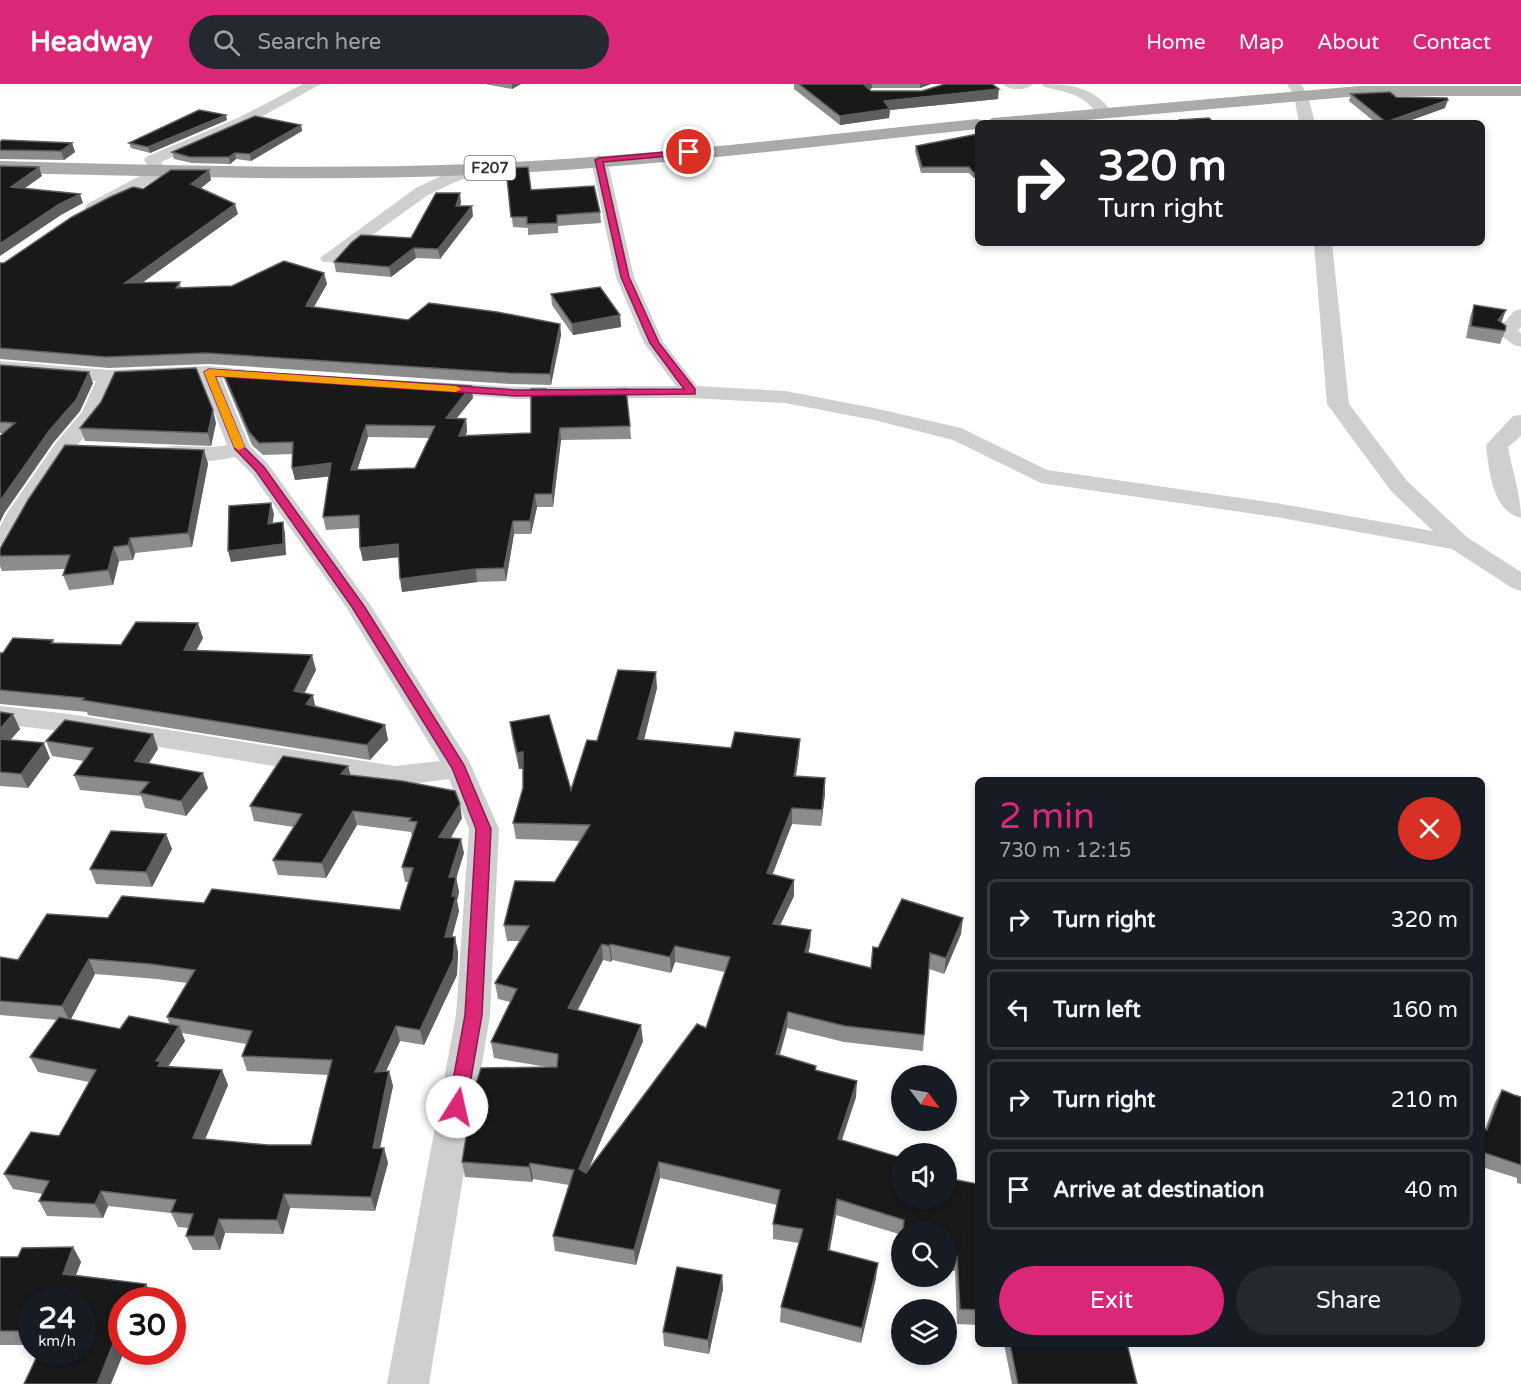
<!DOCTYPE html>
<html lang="en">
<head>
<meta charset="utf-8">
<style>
  body { margin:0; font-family:"Varela Round",sans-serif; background:#242831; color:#f1f3f6; height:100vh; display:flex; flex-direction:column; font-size:22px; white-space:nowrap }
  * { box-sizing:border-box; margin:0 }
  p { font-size:20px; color:#9ea1a6 }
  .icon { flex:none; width:33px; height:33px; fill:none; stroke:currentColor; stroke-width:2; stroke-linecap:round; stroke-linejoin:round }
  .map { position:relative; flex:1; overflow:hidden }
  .side { position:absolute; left:975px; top:693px; width:510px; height:570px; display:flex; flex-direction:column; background:#171b24; border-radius:9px; box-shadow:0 3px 9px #0003 }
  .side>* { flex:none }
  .hud { position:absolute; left:975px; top:36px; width:510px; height:126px; border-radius:9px; box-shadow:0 3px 9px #0003; background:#202124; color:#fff; overflow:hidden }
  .needle { width:39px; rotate:122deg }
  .tools { position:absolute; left:891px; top:981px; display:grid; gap:12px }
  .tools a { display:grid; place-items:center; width:66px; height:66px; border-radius:50%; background:#171b24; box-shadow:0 3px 9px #0003; font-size:30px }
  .speed { position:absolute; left:18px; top:1203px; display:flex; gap:12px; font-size:30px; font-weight:700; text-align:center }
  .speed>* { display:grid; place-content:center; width:78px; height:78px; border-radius:50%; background:#171b24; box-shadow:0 3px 9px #0003; line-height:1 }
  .speed small { font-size:15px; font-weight:400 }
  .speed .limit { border:9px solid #d22; background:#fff; color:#111 }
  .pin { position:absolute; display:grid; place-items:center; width:51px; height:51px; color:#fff; margin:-26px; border:3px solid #fff; border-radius:50%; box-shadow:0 2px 6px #0007 }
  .me { position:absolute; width:66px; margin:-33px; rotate:10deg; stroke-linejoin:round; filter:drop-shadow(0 0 4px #0008) }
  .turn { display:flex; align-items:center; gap:21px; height:126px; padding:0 24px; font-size:27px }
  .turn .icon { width:78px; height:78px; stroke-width:2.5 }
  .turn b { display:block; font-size:42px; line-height:51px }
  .round { display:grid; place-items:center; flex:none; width:63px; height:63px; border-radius:32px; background:#242831 }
  .headline { display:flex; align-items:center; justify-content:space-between; height:102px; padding:0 24px }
  h1 { font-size:36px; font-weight:600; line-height:45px; color:#db2777 }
  .action { display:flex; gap:12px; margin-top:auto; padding:12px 24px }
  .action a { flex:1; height:69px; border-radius:36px; background:#db2777; color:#fff; font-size:24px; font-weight:600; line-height:69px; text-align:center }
  .action a+a { background:#242831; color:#f1f3f6 }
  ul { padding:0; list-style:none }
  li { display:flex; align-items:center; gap:18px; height:81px; margin:0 12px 9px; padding:0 12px; border:3px solid #363941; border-radius:9px }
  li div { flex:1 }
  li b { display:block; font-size:22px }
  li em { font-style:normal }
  header { display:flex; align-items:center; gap:36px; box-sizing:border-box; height:84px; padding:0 30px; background:#db2777; color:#fff }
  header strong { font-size:28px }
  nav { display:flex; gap:33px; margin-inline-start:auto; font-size:21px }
  .search { width:420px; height:54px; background:#242831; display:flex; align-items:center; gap:15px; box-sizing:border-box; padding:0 21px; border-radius:33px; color:#9ea1a6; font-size:22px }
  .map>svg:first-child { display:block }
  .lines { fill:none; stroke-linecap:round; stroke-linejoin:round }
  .minor { fill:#cfcfcf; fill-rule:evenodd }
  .major { fill:#aaa; fill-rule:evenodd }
  .wall { fill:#8c8c8c; fill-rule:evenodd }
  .shaded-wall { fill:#5e5e5e }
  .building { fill:#191919; stroke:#5e5e5e; stroke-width:1.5; fill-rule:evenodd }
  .route { fill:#db2777; stroke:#8e194d; stroke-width:1.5 }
  .slow { fill:#f59e0b }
  .labels { text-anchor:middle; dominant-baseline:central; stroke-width:6; stroke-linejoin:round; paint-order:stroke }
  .shield { fill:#fff; stroke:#707070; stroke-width:1.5 }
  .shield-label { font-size:15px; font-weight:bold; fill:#323232 }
</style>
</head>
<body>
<header>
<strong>Headway</strong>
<div class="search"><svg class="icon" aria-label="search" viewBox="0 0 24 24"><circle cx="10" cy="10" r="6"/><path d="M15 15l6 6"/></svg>Search here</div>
<nav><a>Home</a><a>Map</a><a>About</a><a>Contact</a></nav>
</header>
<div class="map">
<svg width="1521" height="1300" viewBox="0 0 1521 1300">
  <rect width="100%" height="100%" fill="#fff"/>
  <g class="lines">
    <path class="minor" d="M303,0H321L250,39L161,78L168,87L166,90L99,128H87L85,124L87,120L151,86L144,76L146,73L240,33Z
      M1003,0H1033C1027,7 1009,7 1003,0Z
      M1042,0C1071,0 1094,3 1112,28L1105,32C1096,30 1090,20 1082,15C1070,8 1057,6 1044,3Z
      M1287,0H1301L1308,12L1315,39H1299L1294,12Z
      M599,71L607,76L634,193L663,258L697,302L785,307L874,324L961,344L1047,386L1276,419L1433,447L1391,407L1327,320L1314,159H1332L1349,320L1407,397L1468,454L1521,488V507L1512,504L1452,465L1276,433L1041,399L953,356L874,336L785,319L691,314L516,315L427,308L424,304L427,300L434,298L516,303L676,302L644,259L616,193L591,76Z
      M480,79L488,84L486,87L453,99L428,111L335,178H323L320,174L416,104L441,92Z
      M1521,225V243L1518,247L1521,249V263L1514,261L1496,248L1514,227Z
      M0,277L109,286L209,282L269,288L272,292L269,296L262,298L222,295L250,362L268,380L371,522L469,677L499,745L490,931L429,1300H387L456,931L469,745L449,695L395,702L69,648L0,640V622L69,630L395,682L440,677L346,523L252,390L235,373C211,378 183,380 159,374L156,369L159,364C181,359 205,366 227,361L201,294L117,298L103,330L71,369L31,429L12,467L9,472L0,474V443L7,429L55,360L82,328L96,297L0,289Z
      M1521,331V352L1508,363C1512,387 1521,410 1521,434C1492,427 1489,386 1486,361L1513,332Z"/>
    <path class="major" d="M1359,2H1521V12H1359L1052,39H978V45C810,63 642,84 473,91C315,98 158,92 0,89V77C158,81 315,86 473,80C642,73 810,52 978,35L985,38L993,34Z"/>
  </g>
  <path class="wall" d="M485,0H521L512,5Z
    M794,0H931L920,4H872L870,5L871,7L998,15L890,26L889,34L840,41L794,5Z
    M1351,10L1396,13L1445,24L1403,39H1376L1349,17Z
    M227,36L150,69L131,64L129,59Z
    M301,41L302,47L251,77L236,75L230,80L192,79L174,75L172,68Z
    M978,50L974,94L969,89H921L915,67L916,62Z
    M0,58L72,59L75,68L64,76L0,75Z
    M506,84L531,106L600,128L601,139L558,142V149L528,151V144L513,143Z
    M211,96L200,104L238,130L142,199L180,198L181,204L232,202L324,189L327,200L314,223L408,236L560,240L561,251L551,301L511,300L209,280L109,284L0,275V179H4L143,105Z
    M461,118L460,122L473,132L440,175L416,174L391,193L336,188L334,178L411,154Z
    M551,210L620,231L621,243L573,251L552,221Z
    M1474,221L1506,226L1501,238L1505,247L1500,260L1466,254L1470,233Z
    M0,281L93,299L80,327L53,359L5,428L3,349H0Z
    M222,286L471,302L473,314L457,334L466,335L467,347L466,352L531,349L546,305L547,311L630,342L631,355L561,356L553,423H537L531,450H514L506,497L477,498L402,508L399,473L363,477L360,464V444L326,446L323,433L329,392L295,396L292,384L293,370L263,371L252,361L225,297ZM368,353L429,354L415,384L357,386Z
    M101,318L216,339L211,362L85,357L80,344Z
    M204,366L208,380L192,463L135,469L133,476L119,477L113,501L69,506L63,491L65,485L2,487L0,482V465Z
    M203,554L196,566L316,586L304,609L316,622L385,641L388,656L370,676L88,631L87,628L0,620V569L53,556L54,559L121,561Z
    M657,604L644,656L799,670L796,692L825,710L821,742L792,740L772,790L794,812L780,841L811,846L810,862L808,869L871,884L878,864L961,850L944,890L929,885L923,967L844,958L787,944L780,971L816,986L856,1013L842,1056L902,1114L978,1100V1241L957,1240L955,1187L946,1186V1148H902V1151L836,1131L829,1167L876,1194L861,1259L780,1238L781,1223L799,1159L773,1155V1140L777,1121L660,1094L636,1181L555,1167L553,1152L569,1101L533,1095L532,1098L465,1093L462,1078L476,1020L473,1009L547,983L494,974L491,958L510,918L498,915L495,899L520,857H507L504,841L555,798L581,757L516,755L513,739L523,704V685H519L512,654L510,638L571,706L597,657ZM603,876L611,878L612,876L671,889L675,878L725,888L706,944L588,1085L643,957L578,926Z
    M0,628L20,645L10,656L50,674L28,704L0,702Z
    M46,657L158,665L149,679L208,704L186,732L145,724L141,712L80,706L74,691L84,677L52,672Z
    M348,682L350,691L462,734L451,754L464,769L456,793L459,808L457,817L459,827L452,853L458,868L457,891L424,961L400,957L386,987H389L393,1002L380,1064H384L388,1079L375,1127L290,1124L283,1150L225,1149L220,1166H193L186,1152L189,1144L178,1143L171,1129L108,1122L103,1134L47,1132L39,1117L43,1110L13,1105L4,1090L59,1052L89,998L38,988L30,973L57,936L0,931V873L18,876L108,834L204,819L400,826L409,798H405L402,783L412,752L411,748L357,741L326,794L278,791L273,776L294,743L254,737L250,722ZM95,890L157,895L187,899L167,933L170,941L120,945L70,936ZM182,949L246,960L242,972L247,987L328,991L311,1061H268L205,1056L228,1001L222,986L168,983L185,957Z
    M166,750L172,765L152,803L96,800L90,785Z
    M1502,1006L1514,1011L1521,1013V1100L1517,1099V1094L1482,1083V1044L1485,1045L1495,1018Z
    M902,1156V1178H899Z
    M73,1163L81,1178L76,1191L146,1200L153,1214L152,1216H122V1268H82L32,1216V1261H0V1173H18Z
    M722,1191L723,1205L709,1270L664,1262L663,1248Z
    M1004,1260H1127L1137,1300H1012Z"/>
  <path class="shaded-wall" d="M512,0H521L512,5Z
    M863,0H872V4L863,9Z
    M920,0H931L920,4Z
    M999,5L998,15L890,26L889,34L840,41V32L884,17Z
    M1448,16L1445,24L1403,39H1386Z
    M226,31L227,36L150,69L148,63Z
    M301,41L302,47L251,77L250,70Z
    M72,59L75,68L64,76L61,67Z
    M235,69L236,75L230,80L229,73Z
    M39,83L42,92L14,112L11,103Z
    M209,86L211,96L194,110L191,100Z
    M978,88V94H974V89Z
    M460,109L461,118L457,131L456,122Z
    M80,110L83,119L61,131L0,172V160L58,121Z
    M235,120L238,130L128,209L125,199Z
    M472,122L473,132L440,175L438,165Z
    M414,164L416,174L391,193L389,183Z
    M324,189L327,200L308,233L306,222Z
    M1506,226L1501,239L1498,236Z
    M620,231L621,243L573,251L572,240Z
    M560,240L561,251L551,301L550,290Z
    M89,288L93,299L80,327L53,359L5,428L0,438V417Z
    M471,302L473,314L447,346L446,334Z
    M213,326L216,339L211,362L208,349Z
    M466,335L467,347L461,365L459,352Z
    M366,341L368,353L353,399L351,386Z
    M560,344L561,356L553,423L552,410Z
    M204,366L208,380L192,463L188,449Z
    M331,379L334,392L295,396L292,384Z
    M535,410L537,423L531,450L530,437Z
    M271,419L274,430L271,451L268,440Z
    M513,437L514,450L506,497L504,484Z
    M283,438L285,449L286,471L231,478L228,467Z
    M130,454L135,469L133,476L128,461Z
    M398,460L400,473L363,477L360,464Z
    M114,463L119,477L113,501L108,486Z
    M476,485L477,498L402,508L400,495Z
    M198,539L203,554L189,580L184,566Z
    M312,571L316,586L298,622L294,607Z
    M656,588L657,604L640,671L638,655Z
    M313,611L316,626L306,620Z
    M13,630L20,645L0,668V645Z
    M385,641L388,656L370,676L367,661Z
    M153,650L158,665L140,692L135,677Z
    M800,655L799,670L793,708L794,692Z
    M44,659L50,674L28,704L21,690Z
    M523,668L526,684L519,685L517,669Z
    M348,682L352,697L341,690Z
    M203,689L208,704L186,732L181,717Z
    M825,694V710L821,742L822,726Z
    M460,720L462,734L442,768L439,753Z
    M792,724V740L767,805V789Z
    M353,727L357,741L326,794L322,779Z
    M166,750L172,765L152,803L146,788Z
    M461,755L464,769L452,808L449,793Z
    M456,793L459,808L457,817L459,827L448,868L445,853L452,812Z
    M794,796V812L773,856V840Z
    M963,834L961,850L944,890L946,874Z
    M811,846L810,862L804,884L805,868Z
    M455,853L458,868L457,891L424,961L420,946Z
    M602,860L603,876L570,940L568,924Z
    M610,860L612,876L611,878L609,862Z
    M675,862V878L671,889L670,873Z
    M89,875L95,890L70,937L62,922Z
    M788,928L787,944L775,986L776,970Z
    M641,941L643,957L582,1101L579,1085Z
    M179,942L185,957L165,987V997L156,977Z
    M396,942L400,957L379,1002L375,988Z
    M222,986L228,1001L199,1069L193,1054Z
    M389,987L393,1002L377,1078L373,1064Z
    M857,997L856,1013L837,1070L838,1055Z
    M384,1064L388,1079L375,1127L371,1113Z
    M659,1078L660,1094L636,1181L634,1166Z
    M530,1079L533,1095L532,1098L529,1083Z
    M101,1107L108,1122L103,1134L95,1120Z
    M284,1110L290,1124L283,1150L277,1136Z
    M837,1115L836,1131L827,1182L828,1166Z
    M219,1135L225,1149L220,1166L214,1152Z
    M73,1163L81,1178L71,1204L63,1190Z
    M878,1179L876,1194L861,1259L862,1244Z
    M722,1191L723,1205L709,1270L708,1256Z
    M146,1200L153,1214L152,1216H138Z
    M117,1250L122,1258V1268H124L111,1300H97Z"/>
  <path class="building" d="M799,0H863L871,7H922L945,0H992L999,5L884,17L890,25L840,32Z
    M1390,8L1396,13L1447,14L1448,16L1386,38L1351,10Z
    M199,26L226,31L148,63L129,59Z
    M255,32L301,41L250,70L235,69L229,73H190L172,68Z
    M1209,34L1214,39H1179V36Z
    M978,50V88L974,89L969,83H922L916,62Z
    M2,56L72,59L61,67L0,66V58Z
    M0,82L39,83L11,103L80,110L58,121L0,160Z
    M528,83L531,106L594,102L600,128L557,131V139L527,140V133H511L506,84Z
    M171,86H209L191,100L235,120L125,199L180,198L176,204L232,202L284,177L324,189L306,222L408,236L429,219L497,228L560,240L550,290L509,289L206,269L106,273L0,264V179H4L72,133L110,113L133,103L143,105Z
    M436,109H460L456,122H472L438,165L414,164L389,183L334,178L351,159L361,151L411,154Z
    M600,203L620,231L572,240L551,210Z
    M1474,221L1506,226L1498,236L1506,242L1505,247L1471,242Z
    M0,281L89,288L76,316L49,347L0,417V352L15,339L0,338Z
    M196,284L213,326L208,349L80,344L101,318L115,288Z
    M222,286L471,302L446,334L466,335L459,352L531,349V305H546L545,311L626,305L630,342L560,344L552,410H535L530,437H513L504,484L476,485L400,495L398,460L360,464L359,431L323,433L331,379L292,384L293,358L259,359L249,348ZM366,341L435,342L415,384L351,386Z
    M65,361L204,366L188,449L130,454L128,461L114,463L108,486L63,491L70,471L0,472V465L28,416Z
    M271,419L268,440L283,438V460L228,467L229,422Z
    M136,538L198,539L184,566L312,571L294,607L313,611L306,620L385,641L367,661L82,616L84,614L0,606V569H3L13,554L53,556L51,559L121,561Z
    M618,586L656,588L638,655L731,664L735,648L800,655L794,692L825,694L822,726L792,724L767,789L794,796L773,840L811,846L805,868L871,884L873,863L878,864L902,815L963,834L946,874L930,869L924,951L845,942L788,928L776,970L816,982L815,986L857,997L838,1055L902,1074V1114H946V1094L978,1100V1226L960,1225L957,1172L946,1170V1148H903L904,1136L837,1115L828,1166L878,1179L862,1244L781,1223L803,1145L773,1140L780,1106L659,1078L634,1166L553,1152L574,1086L530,1079L529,1083L462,1078L466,1053L479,1010L473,1009L481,984L557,983L558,970L491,958L517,905L495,899L529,842L504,841L515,797L555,798L590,741L513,739L523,704V668L517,669L510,638L549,631L571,706L587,656L597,657ZM602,860L609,862L610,860L670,873L675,862L730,873L706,944L697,940L586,1089L579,1085L641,941L568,924Z
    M0,628L13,630L0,645Z
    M65,636L153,650L135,677L203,689L181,717L140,709L149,698L74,691L93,664L46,657Z
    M0,655L44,659L21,690L0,688Z
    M283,672L348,682L341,690L402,697L455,707L460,720L439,753L461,755L449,793H456L452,812H456L445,853H455L453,876L420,946L396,942L375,988L389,987L373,1064H384L371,1113L284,1110L277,1136L219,1135L214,1152H186L193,1130L171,1128L176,1116L101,1107L95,1120L39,1117L49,1097L4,1090L31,1048L59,1052L96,986L30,973L59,933L120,945L129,932L179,942L156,977H161L158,982L222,986L193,1054L268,1061H311L332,976L242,972L252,947L167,933L195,886L151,880L89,875L62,922L0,917V873L18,876L47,830L108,834L122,812L204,819L212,805L400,826L413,784L402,783L417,738L409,737L411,734L353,727L322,779L273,776L302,730L250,722Z
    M111,747L166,750L146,788L90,785Z
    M1502,1006L1514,1011L1521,1013V1081L1482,1068V1044L1487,1046Z
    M73,1163L63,1190L146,1200L138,1216H122V1251L117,1250L97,1300H24L39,1268H82V1216H32V1247H0V1173H18L22,1164Z
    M677,1183L722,1191L708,1256L663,1248Z
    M1010,1260H1127L1137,1300H1018Z"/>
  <path class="route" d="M689,66H691V70L603,78L629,193L659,259L695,305V310L516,312L215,292L245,364L264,383L364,522L464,681L491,745L482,931L466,1023L463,1028L457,1031L451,1028L448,1023L465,931L476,745L452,684L352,523L256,387L235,365L204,288L209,285L516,306L684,305L650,259L621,193L595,76L599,74Z"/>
  <path class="slow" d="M209,285L456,302L461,305L456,308L215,292L245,363L239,366L234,363L204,288Z"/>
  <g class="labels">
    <rect class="shield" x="464.5" y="72" width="51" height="24" rx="4.5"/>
    <g class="shield-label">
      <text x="490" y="84">F207</text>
    </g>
  </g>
</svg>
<div class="tools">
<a><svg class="needle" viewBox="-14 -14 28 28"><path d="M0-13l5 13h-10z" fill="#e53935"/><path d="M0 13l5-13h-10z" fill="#9ea1a6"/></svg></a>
<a><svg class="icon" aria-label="sound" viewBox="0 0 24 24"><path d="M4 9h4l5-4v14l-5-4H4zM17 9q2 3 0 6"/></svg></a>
<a><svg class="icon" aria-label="search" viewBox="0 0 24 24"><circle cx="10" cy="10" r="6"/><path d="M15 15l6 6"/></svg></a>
<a><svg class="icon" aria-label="layers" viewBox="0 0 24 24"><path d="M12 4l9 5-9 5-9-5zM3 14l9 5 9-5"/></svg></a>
</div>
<div class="speed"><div>24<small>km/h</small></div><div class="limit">30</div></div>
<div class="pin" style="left:689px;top:68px;background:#d93025"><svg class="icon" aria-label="arrive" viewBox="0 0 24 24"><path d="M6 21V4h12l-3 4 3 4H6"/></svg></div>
<svg class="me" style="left:457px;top:1023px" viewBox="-20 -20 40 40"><circle r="19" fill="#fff"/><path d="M0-13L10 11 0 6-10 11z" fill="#db2777"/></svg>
<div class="hud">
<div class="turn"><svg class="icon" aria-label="right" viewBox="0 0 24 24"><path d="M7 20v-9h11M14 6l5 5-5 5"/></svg><div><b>320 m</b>Turn right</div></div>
</div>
<section class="side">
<div class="headline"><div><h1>2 min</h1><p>730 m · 12:15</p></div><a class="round" style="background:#d93025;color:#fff"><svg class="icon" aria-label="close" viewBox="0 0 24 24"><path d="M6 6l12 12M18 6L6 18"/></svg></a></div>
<ul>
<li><svg class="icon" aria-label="right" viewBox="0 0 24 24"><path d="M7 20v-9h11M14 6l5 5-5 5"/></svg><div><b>Turn right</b></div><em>320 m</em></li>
<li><svg class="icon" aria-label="left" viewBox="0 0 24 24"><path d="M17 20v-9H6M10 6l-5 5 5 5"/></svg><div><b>Turn left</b></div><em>160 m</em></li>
<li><svg class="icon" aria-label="right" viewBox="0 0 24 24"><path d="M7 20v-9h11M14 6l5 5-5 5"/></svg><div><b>Turn right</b></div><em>210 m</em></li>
<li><svg class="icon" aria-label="arrive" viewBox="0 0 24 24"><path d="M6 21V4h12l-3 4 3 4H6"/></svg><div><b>Arrive at destination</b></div><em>40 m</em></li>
</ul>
<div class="action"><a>Exit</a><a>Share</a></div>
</section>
</div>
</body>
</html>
